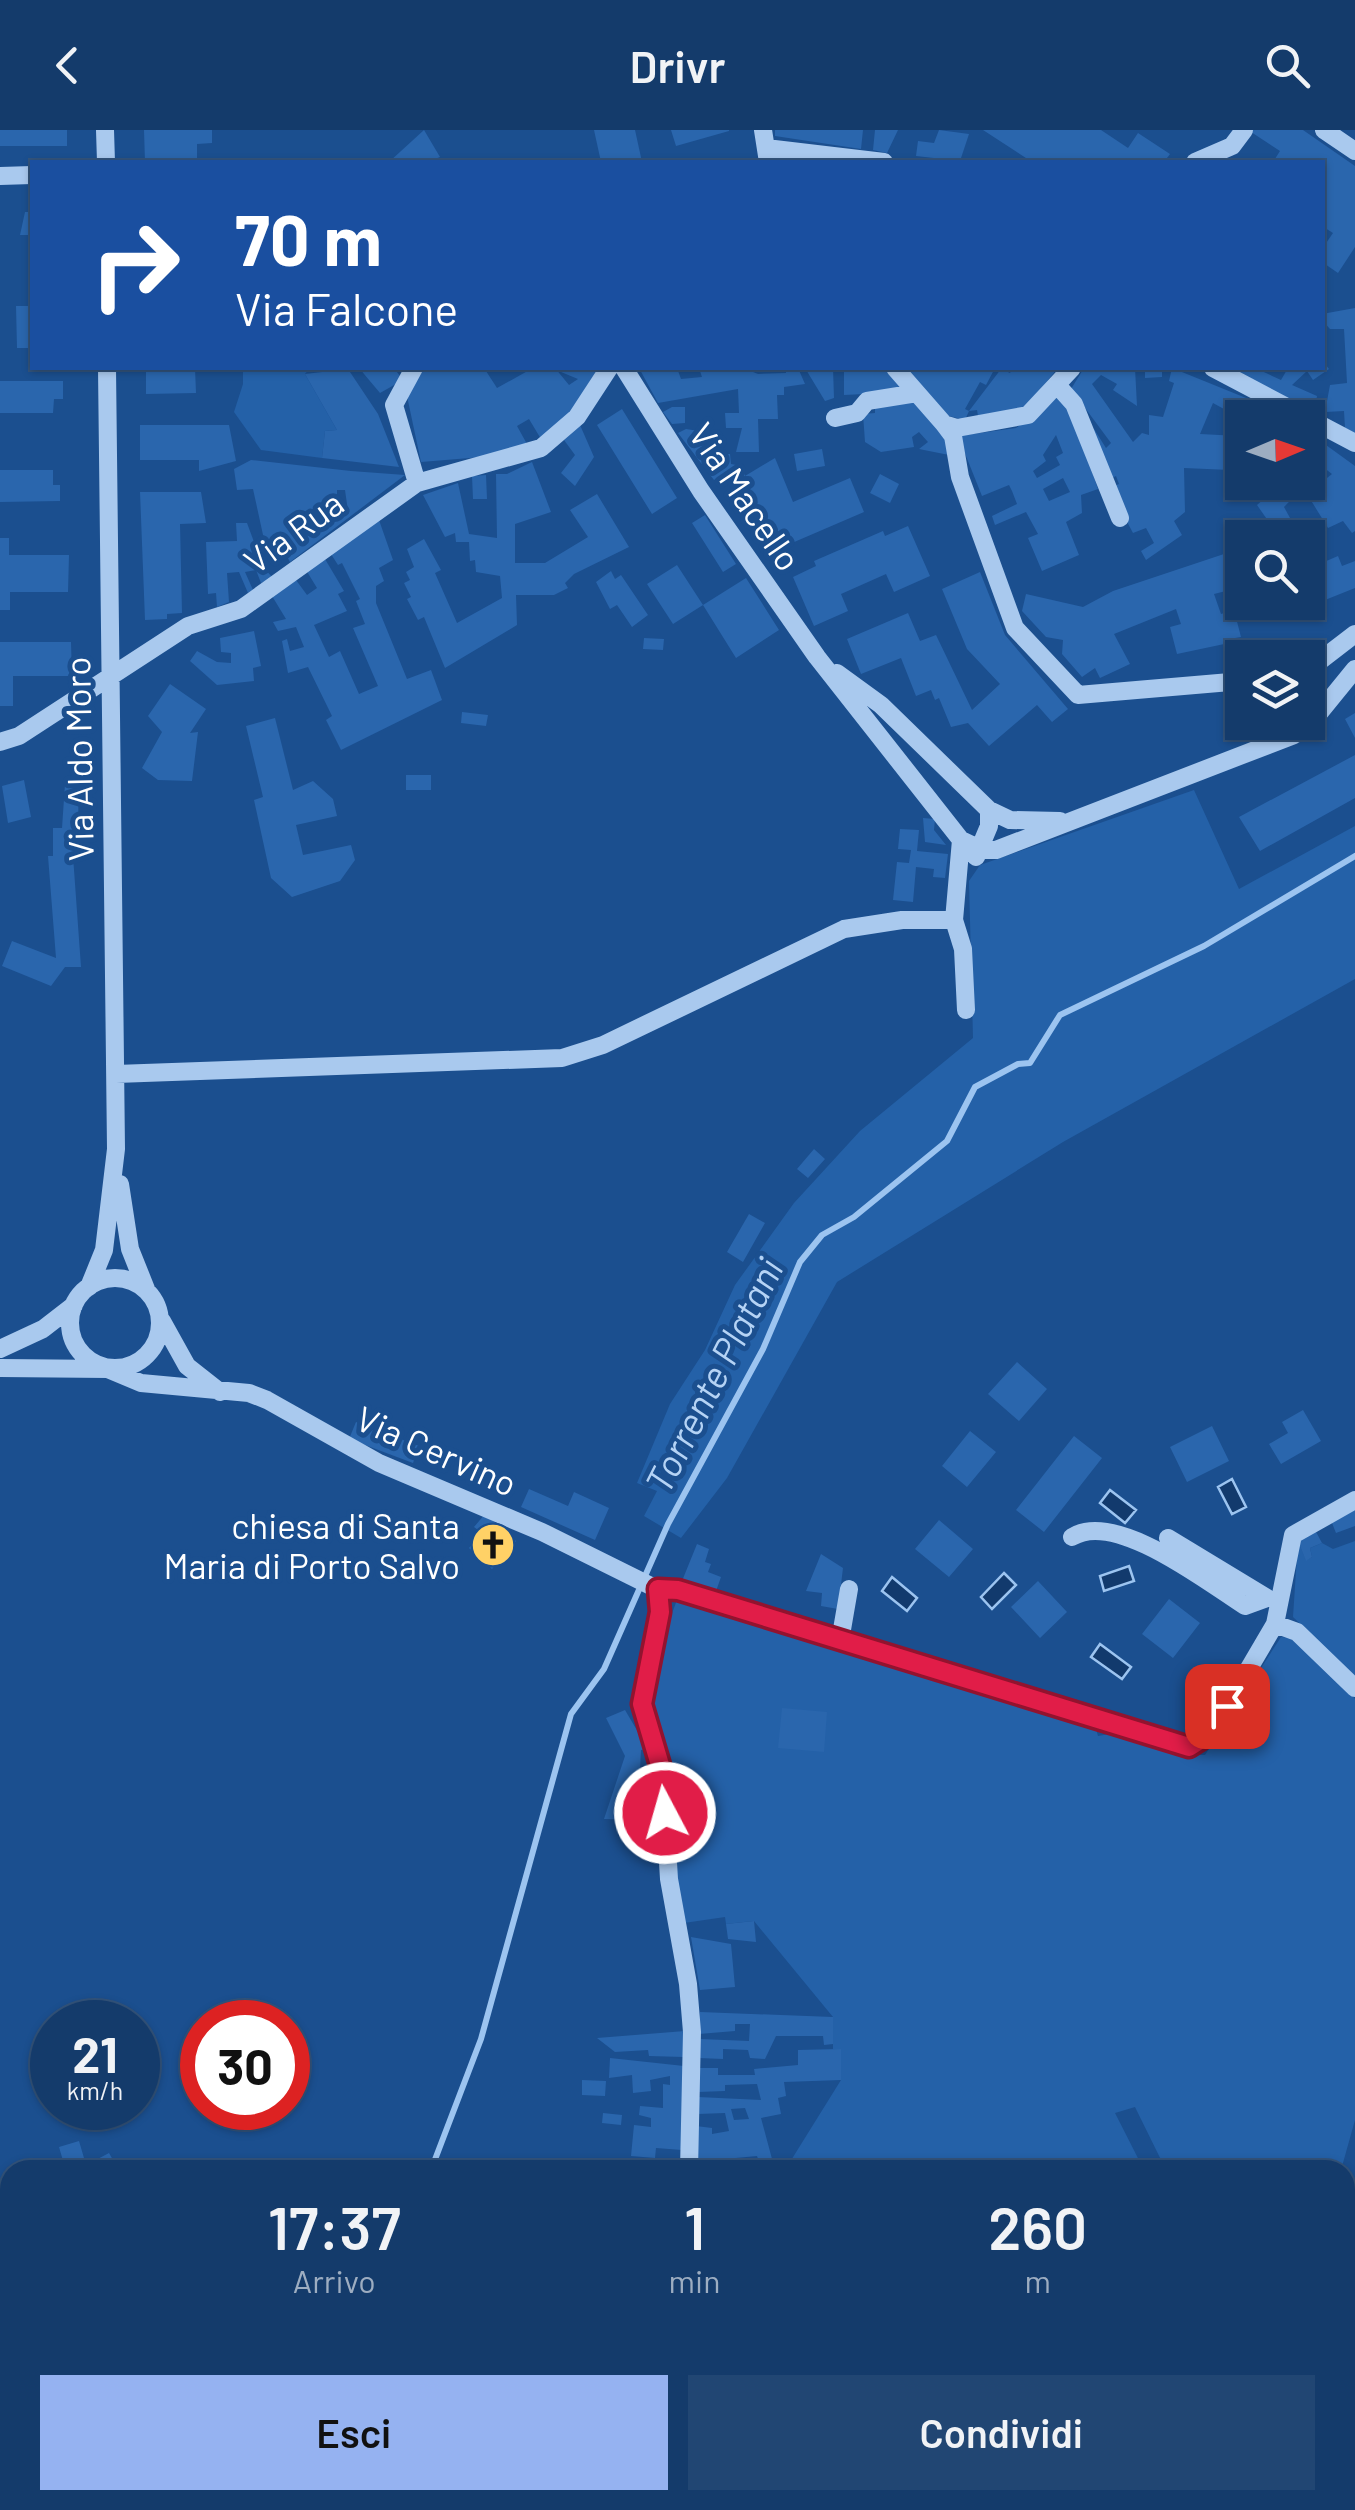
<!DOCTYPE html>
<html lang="it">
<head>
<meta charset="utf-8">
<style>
  body { margin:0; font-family:Barlow,sans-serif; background:#214673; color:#f1f3f6; height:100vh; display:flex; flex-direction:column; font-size:38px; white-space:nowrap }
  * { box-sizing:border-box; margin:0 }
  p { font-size:32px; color:#9dadc1 }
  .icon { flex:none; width:55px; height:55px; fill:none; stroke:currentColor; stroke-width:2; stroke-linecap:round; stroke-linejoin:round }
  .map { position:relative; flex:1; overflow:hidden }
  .panel { position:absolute; left:0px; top:2030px; width:1355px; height:350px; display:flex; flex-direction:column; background:#143b6b; border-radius:30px 30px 0 0; box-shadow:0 2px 8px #0004,0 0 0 2px #33557e }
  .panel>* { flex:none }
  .banner { position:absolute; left:30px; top:30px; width:1295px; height:210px; border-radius:0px; box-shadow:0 2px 8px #0004,0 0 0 2px #33557e; background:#1a4fa0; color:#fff; overflow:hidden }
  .needle { width:65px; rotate:88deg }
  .buttons { position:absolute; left:1225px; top:270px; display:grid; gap:20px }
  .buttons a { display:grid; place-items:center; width:100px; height:100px; border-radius:0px; background:#143b6b; box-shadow:0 2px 8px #0004,0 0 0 2px #33557e; font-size:50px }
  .speed { position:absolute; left:30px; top:1870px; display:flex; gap:20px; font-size:50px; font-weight:700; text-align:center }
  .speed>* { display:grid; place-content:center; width:130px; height:130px; border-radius:50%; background:#143b6b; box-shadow:0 2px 8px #0004,0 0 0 2px #33557e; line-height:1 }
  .speed small { font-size:25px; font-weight:400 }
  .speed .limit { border:15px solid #d22; background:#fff; color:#111 }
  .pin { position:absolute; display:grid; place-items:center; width:85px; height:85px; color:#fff; margin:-42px; border-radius:20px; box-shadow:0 5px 15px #0006 }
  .me { position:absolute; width:110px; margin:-55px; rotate:354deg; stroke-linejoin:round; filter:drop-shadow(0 0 8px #0008) }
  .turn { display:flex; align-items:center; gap:35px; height:210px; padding:0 40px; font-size:45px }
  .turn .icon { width:130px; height:130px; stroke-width:2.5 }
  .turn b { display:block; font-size:70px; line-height:85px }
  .eta { display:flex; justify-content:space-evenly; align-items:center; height:170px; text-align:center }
  .eta b { font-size:60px; font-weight:600; line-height:70px }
  .cta { display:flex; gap:20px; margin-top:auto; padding:20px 40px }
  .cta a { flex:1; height:115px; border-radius:0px; background:#95b2f1; color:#111; font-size:40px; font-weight:600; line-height:115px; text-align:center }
  .cta a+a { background:#214673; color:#f1f3f6 }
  header { display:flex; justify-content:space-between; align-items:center; height:130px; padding:0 40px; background:#143b6b; font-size:45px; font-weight:600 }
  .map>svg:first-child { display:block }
  .green { fill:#2461a8 }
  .water { fill:#123a6d; stroke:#9cc4f0; stroke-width:2.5 }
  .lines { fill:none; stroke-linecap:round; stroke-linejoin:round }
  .stream { stroke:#9cc4f0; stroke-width:6 }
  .building { fill:#2a66ad; fill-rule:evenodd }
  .minor { stroke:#a9c9ee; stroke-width:18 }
  .route-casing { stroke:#92132f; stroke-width:25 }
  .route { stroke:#e11d48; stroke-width:18 }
  .labels { text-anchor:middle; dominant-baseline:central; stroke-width:10; stroke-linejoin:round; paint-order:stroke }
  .street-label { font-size:35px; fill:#fff; stroke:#1b4f8f }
  .poi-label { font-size:35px; fill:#fff; stroke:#1b4f8f; text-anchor:end }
  .water-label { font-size:38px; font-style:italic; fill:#b5d3f5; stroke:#1b4f8f }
</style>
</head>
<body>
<header><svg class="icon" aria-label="back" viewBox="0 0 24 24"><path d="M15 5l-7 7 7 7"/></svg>Drivr<svg class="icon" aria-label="search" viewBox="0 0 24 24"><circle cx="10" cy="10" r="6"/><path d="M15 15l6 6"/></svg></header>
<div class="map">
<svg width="1355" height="2380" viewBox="0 0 1355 2380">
  <rect width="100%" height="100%" fill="#1b4f8f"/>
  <path class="green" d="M243,238H310L305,244L337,300L325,301L322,328L261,320L234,282L243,254Z
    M1194,660L1239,759L1355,696V849L1063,1012L837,1152L727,1348L681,1408L644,1386L657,1361L637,1353L670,1274L705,1220L735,1155L794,1073L860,1001L973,908L969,751L980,735Z
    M1298,1411L1306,1430L1312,1427L1310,1418L1322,1413L1333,1419L1355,1411V1546L1293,1487Z
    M678,1467L1096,1599L1098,1606L1110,1604L1191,1625H1205L1281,1507L1290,1508L1344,1554L1355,1569V1990L1341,2040H1299L1295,2029L1263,2030L1264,2040H1166L1135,1977L1115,1983L1144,2040H785L841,1950V1919H833V1887L754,1791L726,1794L725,1787L684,1793L653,1590L651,1541Z"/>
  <path class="water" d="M1232,1349L1246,1377L1232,1384L1218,1357Z
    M1110,1360L1136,1380L1125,1393L1100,1373Z
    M1129,1436L1134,1451L1104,1461L1100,1446Z
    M1004,1443L1016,1455L992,1479L981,1467Z
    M892,1447L917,1468L907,1481L882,1461Z
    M1100,1514L1131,1537L1122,1549L1091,1527Z"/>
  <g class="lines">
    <path class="stream" d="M431,2040L481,1909L571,1584L604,1539L668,1394L763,1219L800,1132L822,1105L854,1087L947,1011L975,957L1018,934L1030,933L1060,885L1204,816L1355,726
      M242,2380L249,2370"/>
  </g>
  <path class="building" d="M0,0H67V16H0Z
    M144,0H212V13L197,14V32H145Z
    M424,0L440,27L428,32H389Z
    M594,0H635L642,32H601Z
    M671,0H729V1L676,16Z
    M775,0H863L861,19L775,6Z
    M875,0H898L887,23L873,20Z
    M939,0L969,4L960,31L916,26L918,11L934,13Z
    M983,0H1101L1128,18L1138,3L1170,24L1164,32H1032Z
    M1248,0H1303L1355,36V117L1338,143L1322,132V119L1333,103L1322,96V32H1273L1280,21Z
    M25,82H32V105H20Z
    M16,176H32V218H17Z
    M1355,178V303L1345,298L1344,281L1325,282L1330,255L1347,253L1344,199H1330L1322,190V184Z
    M1322,230L1329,239L1313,250L1307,241L1292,255L1317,266L1314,283L1222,238H1255L1281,250L1288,238H1322Z
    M146,238H195L196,263L146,264Z
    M359,238H394L403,250L380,263Z
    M423,238H491L486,241L497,258L533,238H555L569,255L578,249L561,242L563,238H598L568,287L541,309L529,289L517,296L527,314L482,327L421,332L407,266Z
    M639,238H677L681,249L702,247L700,241L687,242L685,238H743L758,244L786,243V238H798L805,254L784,257V265H777L778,289H758L759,322H736L742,298H726L725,283H739L738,259L658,273Z
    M805,238H833L834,268L825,271Z
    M844,238H887L906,262L844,265Z
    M901,238H995L986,255L980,252L965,279L969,281L965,290L945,285Z
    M1013,238H1058L1024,279L979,292L977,280L969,281L1001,239L1010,243Z
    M1084,238H1135L1137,276L1113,260L1117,254L1101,245L1092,254L1133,312L1142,303L1149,305V285L1163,287L1174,253L1169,251L1172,238L1251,270L1242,289L1213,273L1200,304L1239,306L1230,340L1184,338L1185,382L1174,391L1182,405L1146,430L1141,421L1154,413L1146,398L1133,403L1109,358L1119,354L1116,346L1106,351L1088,306L1094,299L1106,318L1111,313L1071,259Z
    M1145,238H1162V247L1145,248Z
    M348,239L378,284L399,337L322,328L325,301L337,300L305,244Z
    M0,251H63V269H54L53,283H0Z
    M1059,266L1075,293L1098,359L1081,365L1082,383L1066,392L1079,425L1042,441L1028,408L1038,404L1026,382L995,395L992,386L1017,374L1012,361L1009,355L982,366L958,306L1016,298ZM1056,305L1063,323L1056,327L1060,335L1037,348L1033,341L1046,331L1043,325ZM1063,348L1070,362L1049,371L1043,359Z
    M910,268L948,308L954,326L919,319L928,312L919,302L912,307L914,317L881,322L865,312L863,284L875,283V275Z
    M1260,273L1287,288H1256Z
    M672,277H685V293L672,294L663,282Z
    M622,279L677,368L652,384L597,295Z
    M140,295H229L236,331L199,341V330H140Z
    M580,295L594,327L575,356L561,343L575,325L564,310Z
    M686,299L712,303L726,324H730L731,334L742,336L745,346L775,328L793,372L850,348L864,382L771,422L739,349L732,353L726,344L714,350L678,303Z
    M1308,302L1355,336V401L1352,403L1343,391L1328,398L1307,364L1332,344L1323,337L1284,377L1301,408H1269L1263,400L1271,395L1257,375L1283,352H1308Z
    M822,319L825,336L797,341L794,324Z
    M251,330L351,341L405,345L290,432L277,408L265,414L253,359L237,360L234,339ZM337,360H345L348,381L333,385L329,367L337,366Z
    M532,332L551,382L515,394V433H545L588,407L570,380L597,364L629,417L574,444L565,453L568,458L554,465H516L517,495L445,538L424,487L418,490L407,469L411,467L404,453L410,450L406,442L414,437L407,419L424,409L441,440L435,443L457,493L502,468L500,446L476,442L475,430L470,431L469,412H456L455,403L445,407L423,365L458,353L469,404L497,408L496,344H507Z
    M0,340H53V355H60V371L0,372Z
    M880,344L899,354L890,373L870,363Z
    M486,345L487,369H473L472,346Z
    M140,362H201L206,393L180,394L182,483L167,484V489L145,490Z
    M705,385L736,434L723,442L692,393Z
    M379,390L393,430L379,438L384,451L376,456V473L407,549L431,540L442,570L341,620L326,590L332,586L308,537L288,543L282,511L287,509L290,521L304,517L296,497L278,501L273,492L286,489L272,466L296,450L307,465L317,458L306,440L325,429L344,461L338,464L347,481L314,495L329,527L340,521L359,564L378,556L353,498L365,494L356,471L360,469L342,433L338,435L329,421Z
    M236,393H247L257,420H262L263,437L273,448L261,453L256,440L245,442L253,460L248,463L239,442L227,443L229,472L217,477L216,463L208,464L206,412L237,411Z
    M908,396L930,446L894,462L886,444L841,464L848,481L814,496L793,447L816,436L814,431L883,401L885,406Z
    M0,408H9V425H69L68,462H10V480H0Z
    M1242,418V457L1214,464L1221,484L1234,480L1241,507L1229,509V513L1177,524L1170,497L1181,494L1176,479L1114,504L1130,534L1100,548L1095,538L1082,547L1062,524L1063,510L1046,507L1022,481L1026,464L1083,477L1113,461Z
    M1308,418L1317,435L1338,426L1342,436L1355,431V458L1280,488L1273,472H1308Z
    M677,435L703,475L673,494L647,454Z
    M611,441L615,449L621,445L648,485L632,497L617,475L610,479L596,452Z
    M980,442L1005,505L1068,579L1052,592L1037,575L989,616L968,593L951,597L939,568L935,570L931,560L916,566L901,528L861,544L847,509L908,483L920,511L936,505L972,580L1000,554L967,519L942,459Z
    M746,448L779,500L736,528L703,475Z
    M254,501L261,536L253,538L254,551L217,555L190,531L197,521L217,532L231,533V523L221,522L220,508Z
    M644,508L664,509L663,520L643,519Z
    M0,512H71L72,546H13V576H0Z
    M170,554L206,579L190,603L198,602L192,651L158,650L142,638L162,602L148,586Z
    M462,582L488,585L486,596L461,593Z
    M1355,583V608L1345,589Z
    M275,588L293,660L313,651L333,669L337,686L296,695L303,725L351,715L355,730L340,751L292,767L271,748L254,670L263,667L246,596Z
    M1355,625V668L1260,721L1239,687Z
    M406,645H431V660H406Z
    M24,650L31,687L8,693L2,656Z
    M65,654H78L79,725L73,726L81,837H65L51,856L2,836L12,811L56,828L48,726H53V698H62Z
    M923,688L935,689L934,700L946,715L925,712Z
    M900,699L919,700L917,721L948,724L945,748L933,747L934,739L916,737L913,772L893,770L897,732L909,733L911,720L898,719Z
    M814,1019L825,1029L808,1048L797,1039Z
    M749,1084L765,1093L743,1132L727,1122Z
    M1017,1232L1047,1259L1019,1291L988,1264Z
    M1303,1280L1321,1311L1281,1334L1269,1314L1288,1303L1282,1292Z
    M356,1292L419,1316L413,1333L349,1309Z
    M1212,1296L1229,1331L1187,1352L1170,1317Z
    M970,1301L996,1322L967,1357L942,1336Z
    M1074,1306L1102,1328L1044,1402L1016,1380Z
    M529,1359L568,1376L574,1362L609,1378L595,1410L521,1377Z
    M1355,1379V1396L1336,1403L1330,1388Z
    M485,1384L516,1411L492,1439L469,1418L482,1403L474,1397Z
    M939,1390L973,1419L949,1447L915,1419Z
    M1315,1400L1322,1413L1310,1418L1312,1427L1306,1431L1298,1411Z
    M697,1414L709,1419L705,1432L711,1434L708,1442L721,1447L715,1464L682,1451Z
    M821,1424L843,1438L838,1479L821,1476L822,1463L806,1461Z
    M1038,1451L1067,1482L1040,1508L1011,1477Z
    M1169,1469L1200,1493L1173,1528L1142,1504Z
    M782,1578L827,1582L824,1622L778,1618Z
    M625,1580L648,1619L641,1620L639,1657L655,1656L658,1716L638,1717V1690L604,1689L625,1626L606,1588Z
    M754,1791L756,1812L728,1809L726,1794Z
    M691,1807L731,1814L735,1857L700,1860Z
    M700,1882L833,1887V1914L824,1915L823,1906H776L765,1929L750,1928L748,1920L723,1919V1929L699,1928L700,1909L749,1911L750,1894H735V1901L699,1904Z
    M685,1901L684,1927L649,1926L648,1920L615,1922L597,1908Z
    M841,1919V1950L784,1952L786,1966L778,1968L781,1984L761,1988L775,2040H762L757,2026L693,2032L696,1996L712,1998V2004L729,2001L725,1983L698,1984V1967L761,1970L757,1954L725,1955V1961L698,1962V1938H718V1945H755L754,1939L798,1935V1920ZM745,1978L749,1989L734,1990L731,1979Z
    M610,1928L684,1936L682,2020L656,2018L655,2028L631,2026L634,1995L651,1997V1988L639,1985L640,1976L663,1978V1954L670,1955V1946L650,1950L651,1961L633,1963L632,1945L609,1948Z
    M582,1950L606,1951L605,1966L582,1965Z
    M603,1983L622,1985L621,1995L602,1993Z
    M79,2011L84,2028L64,2034L59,2017Z
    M109,2023L117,2037L96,2040L92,2032Z
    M1296,2029L1299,2040H1283L1281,2033Z
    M1355,2112V2152H1354L1345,2115Z
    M1355,2319V2333L1345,2335V2322Z
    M1346,2353L1352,2372L1338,2376L1336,2370H1345Z
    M483,2370H560L561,2375L552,2380H480Z
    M619,2370H659L657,2379L636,2380H619Z
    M687,2370H748L753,2380H730L727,2374L687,2380Z
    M766,2370H787L792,2380H770Z
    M801,2370H873L874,2372L866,2380H843Z
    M923,2370L931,2380H907Z
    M946,2370H1026L1012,2380H972L969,2376L949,2380Z
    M1144,2370H1198L1202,2380H1146Z
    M1229,2370H1312L1314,2378L1263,2380L1261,2374L1251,2380H1232Z"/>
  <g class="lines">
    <path class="minor" d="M105,0L106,32
      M763,0L768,32
      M1324,0L1355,21
      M766,18L884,32
      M1195,32L1232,16L1244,0
      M0,46L32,45
      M414,238L394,275L417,353
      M624,238L701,361L817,527L961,710L982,720H996L1294,605L1311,593L1355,539
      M895,238L944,294L957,298L1028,285L1072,238
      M1213,238L1355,313
      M1057,255L1074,274L1120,388
      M835,288L857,283L867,271L917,263
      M944,294L953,306L960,347L1015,498L1078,565L1242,551
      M1308,540L1355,504
      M837,543L881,575L989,680L1010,690L1060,691
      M0,612L19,606L188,496L241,479L417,353L541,318L577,287L609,238
      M961,710L954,790L963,819L966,880
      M976,727L989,696V680
      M116,944L562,928L603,915L844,799L902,790H954
      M120,1054L130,1119L146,1159
      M70 1193a45 45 0 1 1 90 0a45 45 0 1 1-90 0Z
      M89,1157L104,1120L116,1019L107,238
      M162,1191L187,1236L220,1262
      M0,1219L43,1199L74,1175
      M98,1235L141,1253L249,1263L267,1270L379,1333L542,1402L657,1459L678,1460L1189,1617L1211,1603L1275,1494L1293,1405L1355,1370
      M0,1238L109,1239
      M1072,1407C1115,1380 1206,1451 1245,1476L1267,1468
      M1168,1408L1267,1468
      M657,1459L660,1482L643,1574L663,1650L669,1749L688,1854L692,1902L689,2040
      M1275,1494L1297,1502L1355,1558
      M840,1511L849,1459
      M1345,2105L1355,2102
      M935,2370L940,2380
      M1223,2370L1226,2380
      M672,2380L675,2370
      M888,2380L901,2370"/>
  </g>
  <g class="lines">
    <g class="route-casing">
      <path id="route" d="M665,1683L660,1635L642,1574L660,1482L658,1459L678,1460L1189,1617L1211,1603L1227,1576"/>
    </g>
    <use href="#route" class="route"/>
  </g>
  <defs>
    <g id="church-disc" transform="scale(2.25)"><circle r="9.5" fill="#ffd166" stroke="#1b4f8f"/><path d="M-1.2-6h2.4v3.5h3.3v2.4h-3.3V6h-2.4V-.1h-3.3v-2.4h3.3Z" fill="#111"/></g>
  </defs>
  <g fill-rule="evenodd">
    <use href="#church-disc" x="493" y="1415"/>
  </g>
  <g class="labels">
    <g class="street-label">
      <text transform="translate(746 366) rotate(56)">Via Macello</text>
      <text transform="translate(293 401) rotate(-36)">Via Rua</text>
      <text transform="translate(78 629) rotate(-91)">Via Aldo Moro</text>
      <text transform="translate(437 1320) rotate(24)">Via Cervino</text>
    </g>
    <g class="poi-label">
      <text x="460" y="1395">chiesa di Santa<tspan x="460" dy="40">Maria di Porto Salvo</tspan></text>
    </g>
    <g class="water-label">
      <text transform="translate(713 1245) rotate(-63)">Torrente Platani</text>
    </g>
  </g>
</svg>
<div class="buttons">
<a><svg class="needle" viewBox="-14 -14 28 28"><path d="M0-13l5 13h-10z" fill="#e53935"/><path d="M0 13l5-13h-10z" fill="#9dadc1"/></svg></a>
<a><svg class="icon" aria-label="search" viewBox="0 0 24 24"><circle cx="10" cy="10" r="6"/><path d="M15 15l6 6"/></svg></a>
<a><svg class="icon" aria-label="layers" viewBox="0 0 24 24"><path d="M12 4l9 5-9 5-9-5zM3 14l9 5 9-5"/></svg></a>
</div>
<div class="speed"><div>21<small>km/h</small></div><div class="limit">30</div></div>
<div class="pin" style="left:1227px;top:1576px;background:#d93025"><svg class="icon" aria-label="arrive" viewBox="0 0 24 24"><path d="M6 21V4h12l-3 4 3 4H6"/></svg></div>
<svg class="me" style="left:665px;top:1683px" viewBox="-20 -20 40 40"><circle r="17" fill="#e11d48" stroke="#fff" stroke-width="3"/><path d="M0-11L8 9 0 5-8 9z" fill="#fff"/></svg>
<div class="banner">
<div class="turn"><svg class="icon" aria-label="right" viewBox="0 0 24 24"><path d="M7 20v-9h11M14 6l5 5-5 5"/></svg><div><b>70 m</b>Via Falcone</div></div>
</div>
<section class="panel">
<div class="eta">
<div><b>17:37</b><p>Arrivo</p></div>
<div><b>1</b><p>min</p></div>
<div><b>260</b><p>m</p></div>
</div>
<div class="cta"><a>Esci</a><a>Condividi</a></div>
</section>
</div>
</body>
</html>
